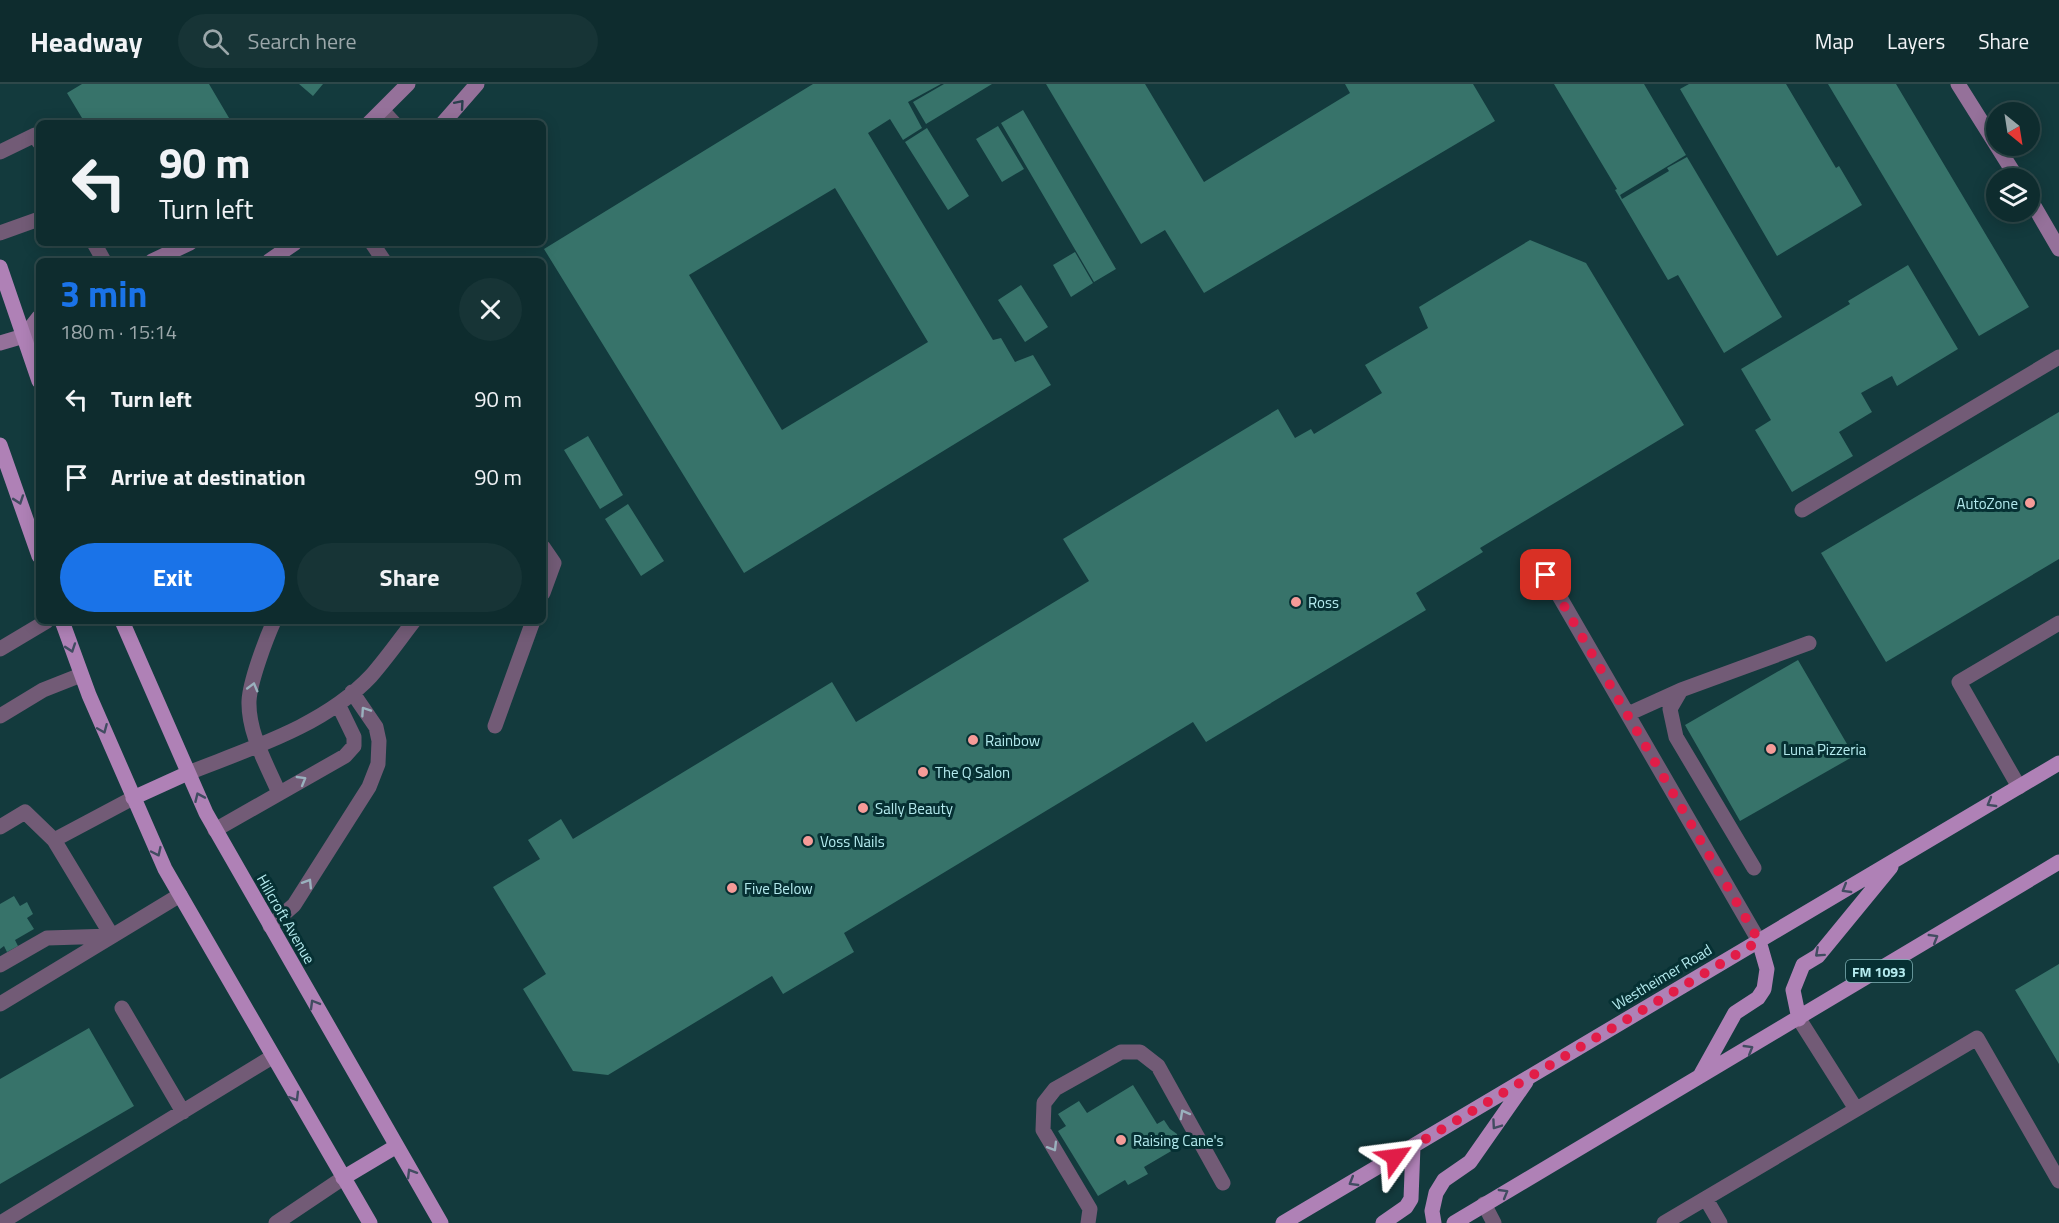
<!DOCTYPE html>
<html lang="en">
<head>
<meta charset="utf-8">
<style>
  body { margin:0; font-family:"Titillium Web",sans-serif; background:#173436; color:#f1f3f6; height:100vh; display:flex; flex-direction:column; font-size:22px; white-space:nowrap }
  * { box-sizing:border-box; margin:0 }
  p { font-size:20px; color:#9ba7aa }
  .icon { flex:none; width:33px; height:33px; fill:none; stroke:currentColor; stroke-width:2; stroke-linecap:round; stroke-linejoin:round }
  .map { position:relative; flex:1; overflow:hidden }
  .panel { position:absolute; left:36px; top:174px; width:510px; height:366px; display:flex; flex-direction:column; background:#0e2c2e; border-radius:9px; box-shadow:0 3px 15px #0003,0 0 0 2px #2e484a }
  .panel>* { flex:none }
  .guide { position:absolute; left:36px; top:36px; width:510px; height:126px; border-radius:9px; box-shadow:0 3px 15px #0003,0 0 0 2px #2e484a; background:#0e2c2e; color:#f1f3f6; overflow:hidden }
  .needle { width:39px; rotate:150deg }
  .buttons { position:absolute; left:1986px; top:18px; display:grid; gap:12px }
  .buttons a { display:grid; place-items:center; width:54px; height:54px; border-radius:50%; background:#0e2c2e; box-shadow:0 3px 15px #0003,0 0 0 2px #2e484a; font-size:30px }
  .pin { position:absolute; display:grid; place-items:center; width:51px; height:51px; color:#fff; margin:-26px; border-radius:12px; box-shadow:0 3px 9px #0006 }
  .me { position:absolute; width:66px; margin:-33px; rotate:59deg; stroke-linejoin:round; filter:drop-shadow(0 0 4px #0008) }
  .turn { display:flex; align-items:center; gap:21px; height:126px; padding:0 24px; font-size:27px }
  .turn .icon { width:78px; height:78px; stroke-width:2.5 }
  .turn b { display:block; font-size:42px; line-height:51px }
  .round { display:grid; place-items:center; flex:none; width:63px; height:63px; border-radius:32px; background:#173436 }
  .overview { display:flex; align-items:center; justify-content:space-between; height:102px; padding:0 24px }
  h1 { font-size:36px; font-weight:700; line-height:45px; color:#1a73e8 }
  .cta { display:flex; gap:12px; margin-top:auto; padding:12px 24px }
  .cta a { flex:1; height:69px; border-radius:36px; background:#1a73e8; color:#fff; font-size:24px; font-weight:700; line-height:69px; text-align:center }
  .cta a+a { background:#173436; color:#f1f3f6 }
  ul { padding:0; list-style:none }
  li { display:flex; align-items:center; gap:18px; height:78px; padding:0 24px }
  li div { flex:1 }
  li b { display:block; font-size:22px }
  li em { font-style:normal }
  header { display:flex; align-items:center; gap:36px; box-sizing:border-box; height:84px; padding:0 30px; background:#0e2c2e; border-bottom:2px solid #2e484a }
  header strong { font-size:28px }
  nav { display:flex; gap:33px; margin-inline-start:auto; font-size:21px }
  .search { width:420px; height:54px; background:#173436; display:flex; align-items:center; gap:15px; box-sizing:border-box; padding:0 21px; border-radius:33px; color:#9ba7aa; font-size:22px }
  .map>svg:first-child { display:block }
  .building { fill:#37736a; fill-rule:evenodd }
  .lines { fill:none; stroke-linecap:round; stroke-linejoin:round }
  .lane { stroke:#725b76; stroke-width:15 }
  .street { stroke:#725b76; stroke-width:15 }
  .secondary { stroke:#95719a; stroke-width:15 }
  .primary { stroke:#af81b6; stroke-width:15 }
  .oneway { stroke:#2a404d }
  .oneway2 { stroke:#414c61 }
  .oneway3 { stroke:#9ab1be }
  .route { stroke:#e11d48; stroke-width:10; stroke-dasharray:0 18 }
  .poi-dot { fill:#f59b98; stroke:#063033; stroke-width:2 }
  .labels { text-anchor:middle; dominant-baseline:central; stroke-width:6; stroke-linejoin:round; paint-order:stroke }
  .shield { fill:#063033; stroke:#80b2b6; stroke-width:1.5 }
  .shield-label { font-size:14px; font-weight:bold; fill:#b4eaee }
  .poi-label { font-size:15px; fill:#b4eaee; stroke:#063033; text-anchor:start }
  .street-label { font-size:15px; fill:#b4eaee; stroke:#063033 }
</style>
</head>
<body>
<header>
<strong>Headway</strong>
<div class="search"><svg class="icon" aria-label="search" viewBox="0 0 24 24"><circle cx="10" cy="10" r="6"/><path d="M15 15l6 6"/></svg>Search here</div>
<nav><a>Map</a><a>Layers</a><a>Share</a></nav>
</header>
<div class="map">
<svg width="2059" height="1139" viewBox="0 0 2059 1139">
  <rect width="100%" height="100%" fill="#133a3d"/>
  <path class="building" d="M82,0H209L232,39H85L67,9Z
    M299,0H323L313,12Z
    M813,0H941L908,18L922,44L903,56L890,35L868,49L993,256L1001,254L1015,278L1033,271L1051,301L744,489L544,165ZM835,104L928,258L782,346L689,191Z
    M944,0H992L926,40L913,18Z
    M1046,0H1145L1204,98L1350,9L1345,0H1473L1495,37L1204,209L1165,146L1141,160Z
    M1554,0H1644L1686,71L1620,111L1622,115L1669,87L1667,84L1687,73L1782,233L1724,269L1678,191L1668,196L1615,106L1617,105Z
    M1689,0H1786L1836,84L1839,82L1862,121L1777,172L1680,5Z
    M1828,0H1896L2029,223L1979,252Z
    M1023,26L1116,185L1094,198L1001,39Z
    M998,42L1024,85L1002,98L976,55Z
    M927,44L969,112L948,126L905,58Z
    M1530,156L1586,179L1684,341L1480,464L1483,468L1416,509L1426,526L1206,658L1193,638L844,849L854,868L783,910L772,892L608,991L573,987L523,905L546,890L493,803L540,775L528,756L561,735L573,755L832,598L856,638L1089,497L1063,455L1278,325L1295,354L1311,345L1314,350L1382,309L1365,281L1428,244L1419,223Z
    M1075,168L1093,199L1071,213L1053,181Z
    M1908,181L1958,265L1897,302L1892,292L1861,309L1872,328L1839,348L1853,372L1792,408L1755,346L1771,336L1741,285L1850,220L1848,217Z
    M1021,201L1048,243L1025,258L998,216Z
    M2059,328V475L1886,578L1821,469Z
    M588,352L623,411L600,425L564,366Z
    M628,420L664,477L641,492L605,435Z
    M1798,576L1854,672L1740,737L1685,641Z
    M14,812L20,822L27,818L33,830L27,834L34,845L15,856L18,862L7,868L4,862L0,865V820Z
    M2059,880V980L2015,906Z
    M89,944L134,1022L0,1100V995Z
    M1133,1001L1157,1040L1164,1036L1170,1045L1177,1050L1178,1059L1171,1063L1173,1066L1144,1083L1148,1090L1128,1101L1125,1096L1098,1112L1058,1047L1066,1042L1058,1030L1079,1017L1087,1029Z"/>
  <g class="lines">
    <path class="lane" d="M0,68L35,51L39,58
      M0,149L39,135
      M94,159L104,177
      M372,159L384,177
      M1802,426L2059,273
      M543,463L554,479L543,509
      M1547,491L1759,857
      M274,537C266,555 250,597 249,617C248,649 267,681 279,709
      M0,565L47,537
      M1628,630L1681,606
      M0,632L43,606L81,591
      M495,642L533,537
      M188,689C251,664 324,642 371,592C386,575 400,555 414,537
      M2019,703L1959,598L2059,539
      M0,743L25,728L54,756L112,852L47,854L0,881
      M215,746L345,672L354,662V653L338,620
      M54,756L133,714
      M1754,784L1676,653L1670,625L1681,606L1809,559
      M270,842L294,821L369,703L378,680L379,657L376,643L352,608
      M0,920L180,811
      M122,924L183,1028
      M1799,935L1856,1025
      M1706,1115L1720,1139
      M1484,1120L1494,1139
      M2,1138L272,973
      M276,1139L343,1094
      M1088,1139L1090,1125L1043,1046L1044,1019L1055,1005L1121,968H1140L1158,982L1223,1099
      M1664,1139L1977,954L2059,1097"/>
    <path class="street" d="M383,27L394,39"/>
    <path class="secondary" d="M1958,0L2017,94
      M369,39L408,0
      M443,39L477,0
      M2030,115L2059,165
      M152,177L190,159
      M269,177L295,159
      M24,252L39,233
      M24,252L39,256
      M0,259L24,252"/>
    <path class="primary" d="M0,183L39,297
      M0,361L39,472
      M62,537L89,611L165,785L370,1139
      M122,537L206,729L441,1139
      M133,714L188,689
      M1799,935L1793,906L1803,881L1818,872L1891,783
      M1700,992L1735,929L1758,914L1764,905L1767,885L1759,857
      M343,1094L395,1063
      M1283,1139L2059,679
      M1383,1139L1406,1123L1411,1115L1413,1062
      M1434,1139L1432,1127L1436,1109L1444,1096L1470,1078L1526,998
      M1454,1139L2059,778"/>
  </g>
  <defs><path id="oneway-chevron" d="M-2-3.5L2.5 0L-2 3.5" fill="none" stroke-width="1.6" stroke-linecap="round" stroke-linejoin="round" transform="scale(1.5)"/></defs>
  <use class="oneway" href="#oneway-chevron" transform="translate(460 20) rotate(-49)"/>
  <g class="oneway2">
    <use href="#oneway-chevron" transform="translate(19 416) rotate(71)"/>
    <use href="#oneway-chevron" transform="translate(71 564) rotate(71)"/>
    <use href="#oneway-chevron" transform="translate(103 645) rotate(67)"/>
    <use href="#oneway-chevron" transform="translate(199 713) rotate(-114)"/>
    <use href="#oneway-chevron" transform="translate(1991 719) rotate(150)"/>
    <use href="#oneway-chevron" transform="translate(157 768) rotate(65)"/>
    <use href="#oneway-chevron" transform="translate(1846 805) rotate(149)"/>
    <use href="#oneway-chevron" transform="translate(1934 854) rotate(-31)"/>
    <use href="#oneway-chevron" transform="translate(1819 869) rotate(138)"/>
    <use href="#oneway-chevron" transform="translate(314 920) rotate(-120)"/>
    <use href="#oneway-chevron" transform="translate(1749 965) rotate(-31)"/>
    <use href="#oneway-chevron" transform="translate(295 1013) rotate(59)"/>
    <use href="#oneway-chevron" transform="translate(1496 1041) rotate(125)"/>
    <use href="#oneway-chevron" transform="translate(411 1089) rotate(-121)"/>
    <use href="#oneway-chevron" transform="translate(1353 1098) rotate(149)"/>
    <use href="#oneway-chevron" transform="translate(1504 1109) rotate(-30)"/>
  </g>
  <g class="oneway3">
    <use href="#oneway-chevron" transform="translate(253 603) rotate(-75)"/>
    <use href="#oneway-chevron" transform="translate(365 627) rotate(-124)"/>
    <use href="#oneway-chevron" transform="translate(302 696) rotate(-30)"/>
    <use href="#oneway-chevron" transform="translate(308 799) rotate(-58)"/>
    <use href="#oneway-chevron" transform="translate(1184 1030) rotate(-119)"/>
    <use href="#oneway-chevron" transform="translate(1053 1063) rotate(59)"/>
  </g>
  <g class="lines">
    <path class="route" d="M1395,1073L1759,857L1546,491"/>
  </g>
  <g class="poi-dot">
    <circle cx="2030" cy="419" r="6"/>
    <circle cx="1296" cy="518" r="6"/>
    <circle cx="973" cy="656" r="6"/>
    <circle cx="1771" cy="665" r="6"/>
    <circle cx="923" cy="688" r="6"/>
    <circle cx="863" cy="724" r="6"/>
    <circle cx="808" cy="757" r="6"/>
    <circle cx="732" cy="804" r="6"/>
    <circle cx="1121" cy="1056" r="6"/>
  </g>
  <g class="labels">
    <rect class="shield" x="1846" y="876" width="66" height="22" rx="4.5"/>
    <g class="shield-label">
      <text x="1879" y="887">FM 1093</text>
    </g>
    <g class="poi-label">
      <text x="2018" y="419" text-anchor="end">AutoZone</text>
      <text x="1308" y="518">Ross</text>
      <text x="985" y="656">Rainbow</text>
      <text x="1783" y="665">Luna Pizzeria</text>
      <text x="935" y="688">The Q Salon</text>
      <text x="875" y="724">Sally Beauty</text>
      <text x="820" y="757">Voss Nails</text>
      <text x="744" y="804">Five Below</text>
      <text x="1133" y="1056">Raising Cane's</text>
    </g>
    <g class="street-label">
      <text transform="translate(286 835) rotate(60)">Hillcroft Avenue</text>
      <text transform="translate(1662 893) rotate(-31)">Westheimer Road</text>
    </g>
  </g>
</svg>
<div class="buttons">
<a><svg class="needle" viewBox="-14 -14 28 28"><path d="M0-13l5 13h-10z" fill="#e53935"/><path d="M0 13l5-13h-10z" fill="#9ba7aa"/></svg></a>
<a><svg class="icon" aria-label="layers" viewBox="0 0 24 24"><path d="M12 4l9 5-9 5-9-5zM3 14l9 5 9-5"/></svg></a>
</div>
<div class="pin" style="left:1546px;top:491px;background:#d93025"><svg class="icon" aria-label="arrive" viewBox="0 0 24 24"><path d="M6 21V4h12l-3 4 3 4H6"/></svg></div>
<svg class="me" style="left:1395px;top:1073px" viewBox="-20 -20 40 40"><path d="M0-17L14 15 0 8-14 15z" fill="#e11d48" stroke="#fff" stroke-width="4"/></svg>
<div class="guide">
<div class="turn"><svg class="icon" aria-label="left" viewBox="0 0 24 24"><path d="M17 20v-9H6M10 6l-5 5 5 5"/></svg><div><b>90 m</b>Turn left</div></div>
</div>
<section class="panel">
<div class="overview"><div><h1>3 min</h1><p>180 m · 15:14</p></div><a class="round"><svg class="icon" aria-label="close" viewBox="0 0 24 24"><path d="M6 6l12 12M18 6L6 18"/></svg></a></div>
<ul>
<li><svg class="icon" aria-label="left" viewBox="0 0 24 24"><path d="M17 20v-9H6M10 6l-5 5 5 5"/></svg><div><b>Turn left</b></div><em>90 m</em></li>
<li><svg class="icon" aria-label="arrive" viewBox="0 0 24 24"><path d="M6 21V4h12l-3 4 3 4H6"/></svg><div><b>Arrive at destination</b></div><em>90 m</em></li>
</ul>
<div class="cta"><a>Exit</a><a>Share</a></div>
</section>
</div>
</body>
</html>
